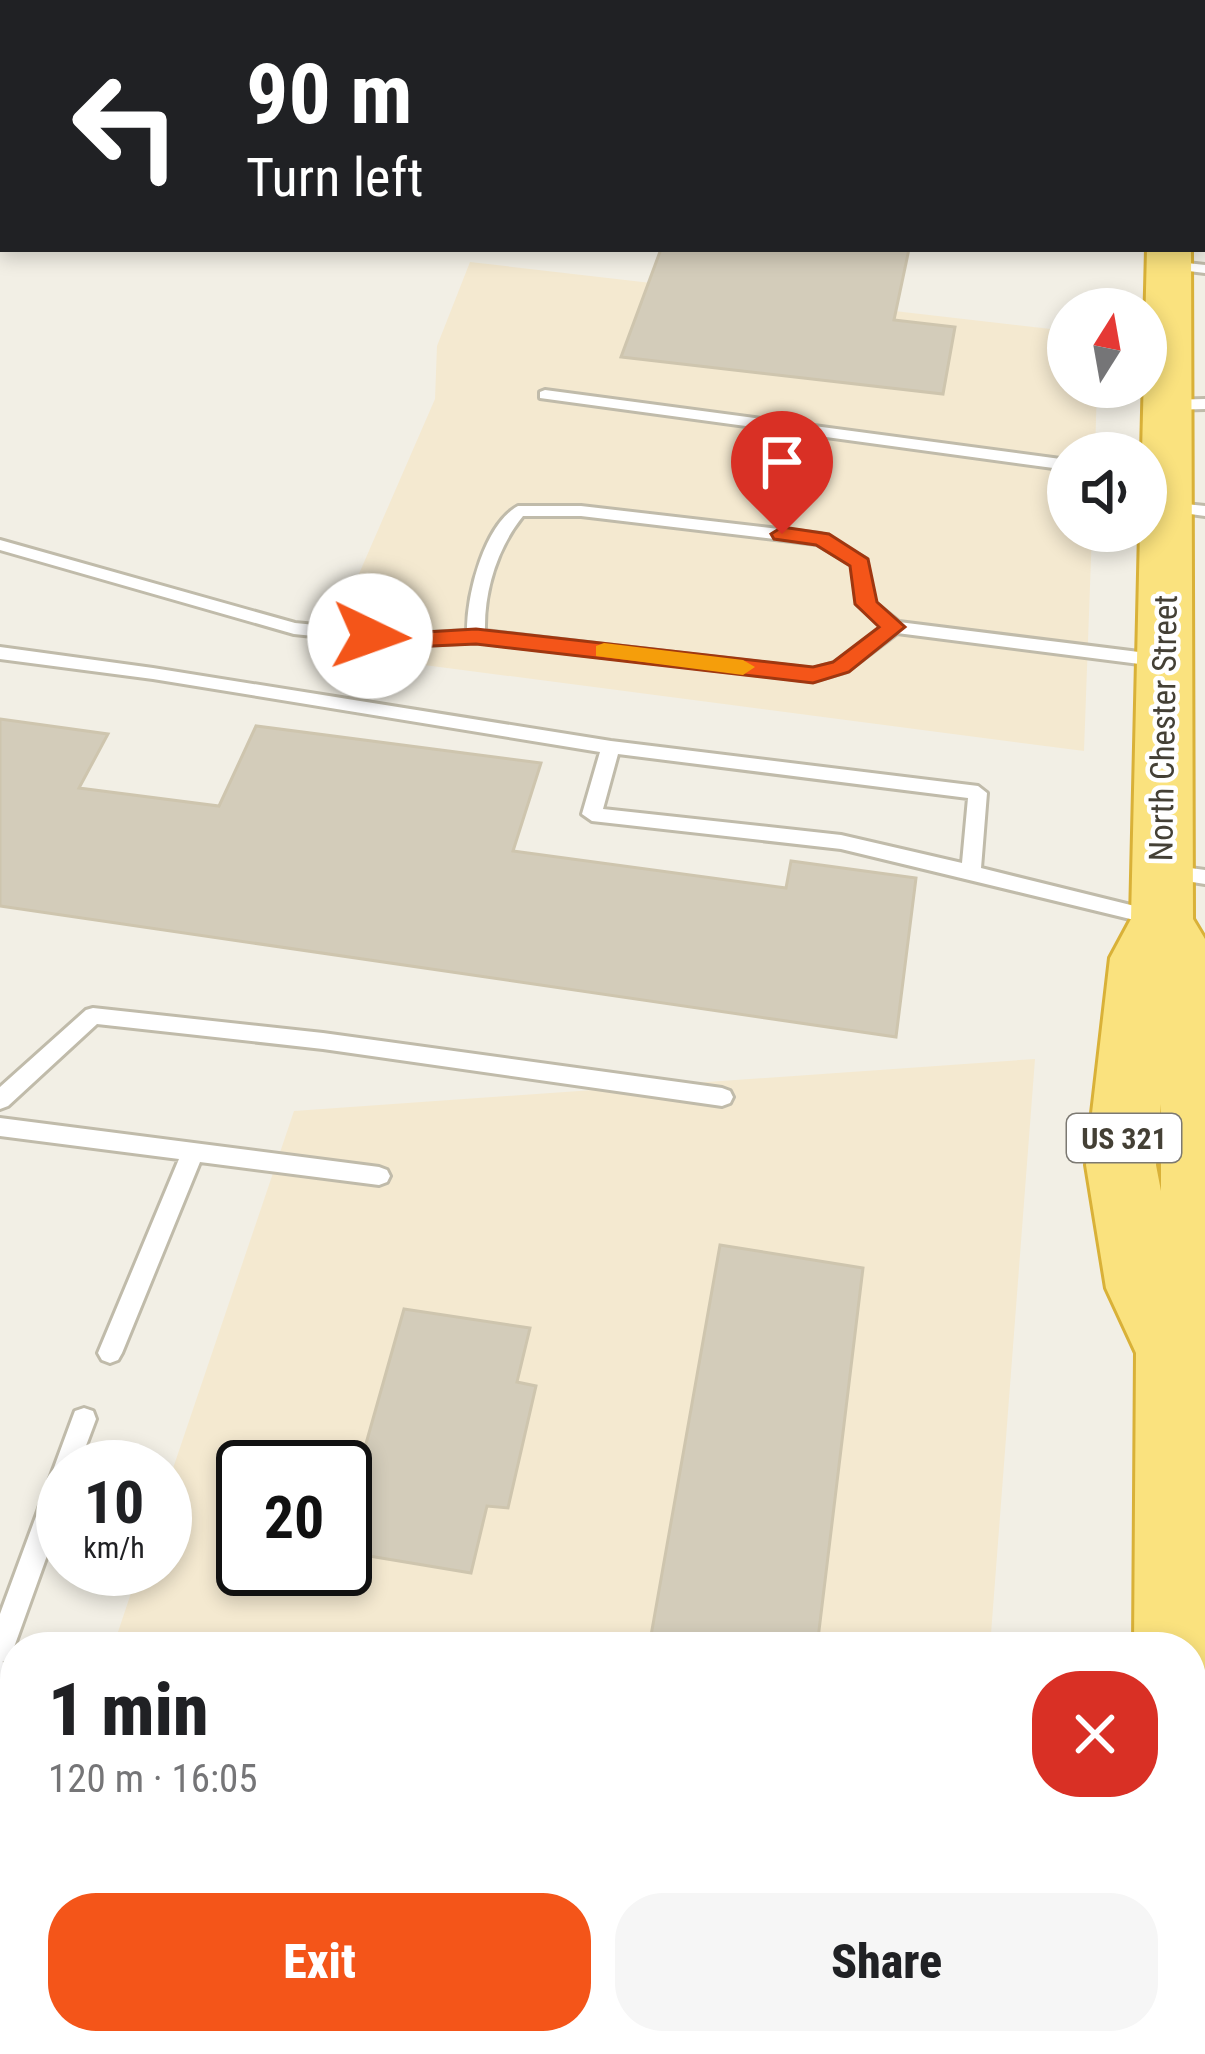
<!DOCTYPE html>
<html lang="en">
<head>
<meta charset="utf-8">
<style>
  body { margin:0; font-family:"Roboto Condensed",sans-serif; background:#f6f6f6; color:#202124; height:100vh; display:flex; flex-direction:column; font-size:45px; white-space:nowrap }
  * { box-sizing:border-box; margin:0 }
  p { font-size:39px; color:#757577 }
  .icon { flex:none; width:66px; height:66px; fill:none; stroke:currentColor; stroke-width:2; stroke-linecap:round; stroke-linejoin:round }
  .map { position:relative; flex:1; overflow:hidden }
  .panel { position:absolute; left:0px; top:1632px; width:1206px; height:423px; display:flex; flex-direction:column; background:#fff; border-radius:48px 48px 0 0; box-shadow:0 6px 18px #0003 }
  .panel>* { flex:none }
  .hud { position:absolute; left:0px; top:0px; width:1206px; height:252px; box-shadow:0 6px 18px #0003; background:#202124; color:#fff; overflow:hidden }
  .needle { width:78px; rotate:11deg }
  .controls { position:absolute; left:1047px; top:288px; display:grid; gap:24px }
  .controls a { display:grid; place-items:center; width:120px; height:120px; border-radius:50%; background:#fff; box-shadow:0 6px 18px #0003; font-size:60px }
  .speed { position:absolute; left:36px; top:1440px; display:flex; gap:24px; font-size:60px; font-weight:700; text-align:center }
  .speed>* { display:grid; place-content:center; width:156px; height:156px; border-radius:50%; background:#fff; box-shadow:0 6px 18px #0003; line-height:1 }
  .speed small { font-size:30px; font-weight:400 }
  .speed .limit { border:6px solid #111; border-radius:18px; background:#fff; color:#111 }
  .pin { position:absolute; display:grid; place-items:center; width:102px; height:102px; color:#fff; margin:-123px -51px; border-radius:50% 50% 50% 0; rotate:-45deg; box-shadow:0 0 12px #0007 }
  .pin .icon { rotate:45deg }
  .me { position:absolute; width:132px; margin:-66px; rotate:93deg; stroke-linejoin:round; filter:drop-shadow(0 0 9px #0008) }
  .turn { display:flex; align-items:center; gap:42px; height:252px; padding:0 48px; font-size:54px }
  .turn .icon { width:156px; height:156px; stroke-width:2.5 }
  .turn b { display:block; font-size:84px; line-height:102px }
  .round { display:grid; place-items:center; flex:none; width:126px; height:126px; border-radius:48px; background:#f6f6f6 }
  .overview { display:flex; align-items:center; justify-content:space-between; height:204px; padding:0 48px }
  h1 { font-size:72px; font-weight:800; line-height:90px }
  .cta { display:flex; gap:24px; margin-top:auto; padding:24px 48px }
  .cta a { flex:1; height:138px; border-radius:48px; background:#f45519; color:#fff; font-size:48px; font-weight:800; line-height:138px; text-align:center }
  .cta a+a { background:#f6f6f6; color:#202124 }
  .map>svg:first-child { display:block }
  .commercial { fill:#f4e9d0; fill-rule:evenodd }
  .building { fill:#d3ccba; stroke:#cec5ae; stroke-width:3 }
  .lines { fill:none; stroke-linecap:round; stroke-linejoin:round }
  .service-casing { stroke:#c0bbaa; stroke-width:6 }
  .minor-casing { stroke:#c0bbaa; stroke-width:6 }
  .trunk-casing { stroke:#d9b138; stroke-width:6 }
  .service { fill:#fff; fill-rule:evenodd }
  .minor { fill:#fff; fill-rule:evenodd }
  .trunk { fill:#fae27e; fill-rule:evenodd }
  .route { fill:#f45519; stroke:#9f3710; stroke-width:3 }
  .slow { fill:#f59e0b }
  .labels { text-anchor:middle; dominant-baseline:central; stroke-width:9; stroke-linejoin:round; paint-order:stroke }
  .shield { fill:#fff; stroke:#7c7972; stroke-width:3 }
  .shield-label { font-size:30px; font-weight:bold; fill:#444035 }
  .street-label { font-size:33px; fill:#444035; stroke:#fff }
</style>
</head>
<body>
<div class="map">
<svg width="1205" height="2054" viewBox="0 0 1205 2054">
  <rect width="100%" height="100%" fill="#f2efe5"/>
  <path class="commercial" d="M470,262L1068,331V387H1097L1095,453H1068V531H1092L1084,751L325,652L435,399L437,346Z
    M1035,1059L990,1647H113L139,1569H165V1492L294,1111ZM243,1467H345V1569H243Z
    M587,2040H949L947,2054H583Z"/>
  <path class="building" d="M661,249H909L894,320L955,327L943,394L621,357Z
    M0,719L108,734L79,788L219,806L256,726L541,763L513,851L786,888L791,861L916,878L896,1037L0,906Z
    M720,1245L863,1268L817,1647H649Z
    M404,1309L530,1328L517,1382L536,1386L508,1508L487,1506L471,1573L345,1552V1518Z"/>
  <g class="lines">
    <g class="service-casing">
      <path id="service" d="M1203,57H1205V65H1203Z
        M1203,136L1205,137V145L1203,144Z
        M1169,261L1205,265V273L1164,268L1162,265Z
        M545,390L1068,460V470L540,398V392Z
        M1205,399V409L1167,410L1159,405L1167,400Z
        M1167,502L1205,506V516L1161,510L1159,507Z
        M518,506H581L821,534L866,559L874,602L899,622L1163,655L1172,661L1163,667L897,633L847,671L813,681L476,642L409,646L294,634L0,550V540L295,623L409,634L467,631C467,594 484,525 518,506ZM523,516H581L817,544L852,565L857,604L883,627L835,663L813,669L485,631C484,591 497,548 523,516Z
        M0,647L153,668L611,741L978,786L987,793L981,868L1155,911L1165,918L1155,925L841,849L592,821L582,814L600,752L153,679L0,659ZM618,754L968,798L962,863L841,835L603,809Z
        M1168,865L1205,870V884L1161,877L1158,872L1161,867Z
        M93,1008L323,1033L722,1088L730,1091L733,1097L730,1103L722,1106L323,1049L97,1024L8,1106L0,1109V1087L86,1010Z
        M0,1118L379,1167L387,1170L390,1176L387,1182L379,1185L200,1162L122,1353L118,1360L110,1363L102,1360L98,1353L179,1159L0,1136Z
        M84,1408L93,1411L96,1419L78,1467H63V1511L13,1650L9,1659L2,1662L15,1664V1690L0,1688V1614L72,1419L75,1411Z"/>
    </g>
    <g class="minor-casing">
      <path id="minor" d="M0,1980L15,1982V2040H19H0Z
        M147,2040H279L285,2054H153Z"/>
    </g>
    <g class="trunk-casing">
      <path id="trunk" d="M1115,0H1153V3H1115Z
        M1147,249H1191L1193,919L1205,939V1676L1191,1681V1647H1134L1136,1353L1106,1288L1086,1165L1110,958L1131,919L1140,531H1146V453H1142ZM1161,1104V1191L1156,1165Z
        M1191,1998L1205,2004V2054H1131V2040H1191Z"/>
    </g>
    <use href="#service" class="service"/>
    <use href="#minor" class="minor"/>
    <use href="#trunk" class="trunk"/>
  </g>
  <path class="route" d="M782,527L829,534L868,559L877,602L905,627L849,672L813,683L476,644L409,647L370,643L359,636L370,629L409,633L476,629L813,667L833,662L879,627L855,604L850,566L816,545L774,539L771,534Z"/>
  <path class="slow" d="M604,643L743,660L755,667L743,675L596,656V646Z"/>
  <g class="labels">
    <rect class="shield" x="1067" y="1114" width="114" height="48" rx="9"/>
    <g class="shield-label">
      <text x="1124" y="1138">US 321</text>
    </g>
    <g class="street-label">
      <text transform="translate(1163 728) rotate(-89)">North Chester Street</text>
    </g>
  </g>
</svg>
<div class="controls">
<a><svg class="needle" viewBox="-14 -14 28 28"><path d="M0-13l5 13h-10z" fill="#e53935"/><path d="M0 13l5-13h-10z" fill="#757577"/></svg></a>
<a><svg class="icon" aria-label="sound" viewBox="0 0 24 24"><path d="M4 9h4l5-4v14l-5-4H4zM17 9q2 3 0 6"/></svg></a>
</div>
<div class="speed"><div>10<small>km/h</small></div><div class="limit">20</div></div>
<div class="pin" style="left:782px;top:534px;background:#d93025"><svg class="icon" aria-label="arrive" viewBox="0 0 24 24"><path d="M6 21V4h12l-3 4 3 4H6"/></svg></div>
<svg class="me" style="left:370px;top:636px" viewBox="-20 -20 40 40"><circle r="19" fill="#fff"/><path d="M0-13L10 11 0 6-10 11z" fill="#f45519"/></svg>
<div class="hud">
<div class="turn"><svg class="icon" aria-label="left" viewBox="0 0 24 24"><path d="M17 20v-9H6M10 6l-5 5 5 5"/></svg><div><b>90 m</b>Turn left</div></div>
</div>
<section class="panel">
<div class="overview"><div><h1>1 min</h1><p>120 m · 16:05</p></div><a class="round" style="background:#d93025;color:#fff"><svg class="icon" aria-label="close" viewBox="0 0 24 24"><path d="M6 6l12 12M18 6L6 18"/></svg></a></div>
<div class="cta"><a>Exit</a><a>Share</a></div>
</section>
</div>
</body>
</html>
